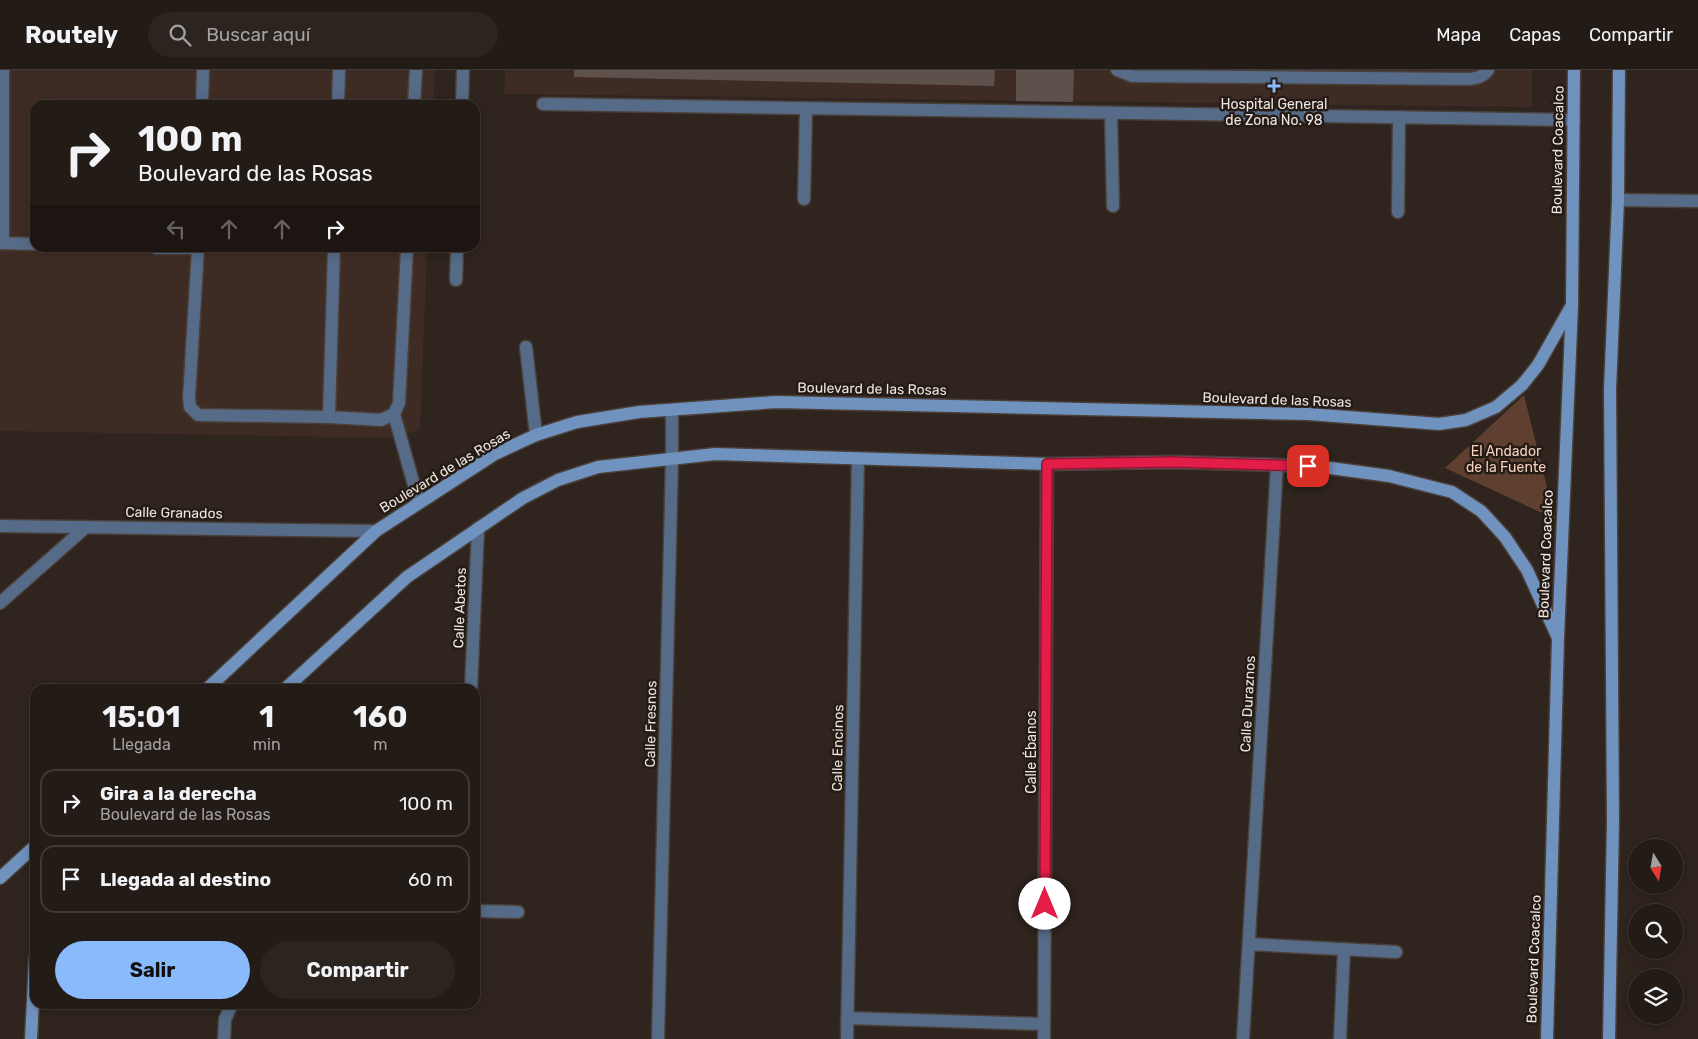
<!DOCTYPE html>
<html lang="es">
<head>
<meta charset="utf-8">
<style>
  body { margin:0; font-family:Rubik,sans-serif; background:#2b241f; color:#f1f3f6; height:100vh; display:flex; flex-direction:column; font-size:19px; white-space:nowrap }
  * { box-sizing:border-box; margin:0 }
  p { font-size:16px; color:#a3a1a1 }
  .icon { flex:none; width:28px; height:28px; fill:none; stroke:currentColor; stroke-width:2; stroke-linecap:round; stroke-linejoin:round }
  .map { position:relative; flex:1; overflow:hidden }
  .sheet { position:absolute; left:30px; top:614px; width:450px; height:325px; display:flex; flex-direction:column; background:#231b16; border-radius:15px; box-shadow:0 2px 12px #0003,0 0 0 1px #403935 }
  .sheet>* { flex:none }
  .hud { position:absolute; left:30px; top:30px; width:450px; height:152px; border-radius:15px; box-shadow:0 2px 12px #0003,0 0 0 1px #403935; background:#231b16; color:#f1f3f6; overflow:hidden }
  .needle { width:32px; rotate:169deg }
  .controls { position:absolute; left:1628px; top:769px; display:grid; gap:10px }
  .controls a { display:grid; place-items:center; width:55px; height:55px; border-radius:50%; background:#231b16; box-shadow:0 2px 12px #0003,0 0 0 1px #403935; font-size:25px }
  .pin { position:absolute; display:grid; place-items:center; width:42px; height:42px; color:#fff; margin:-21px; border-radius:10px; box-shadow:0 2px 8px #0006 }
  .me { position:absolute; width:55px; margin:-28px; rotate:0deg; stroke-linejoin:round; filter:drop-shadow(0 0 4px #0008) }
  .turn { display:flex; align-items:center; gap:18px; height:105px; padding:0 25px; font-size:22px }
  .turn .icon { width:65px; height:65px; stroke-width:2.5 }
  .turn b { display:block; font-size:35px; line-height:42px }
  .lanes { display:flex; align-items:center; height:48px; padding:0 25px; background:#0003; justify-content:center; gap:25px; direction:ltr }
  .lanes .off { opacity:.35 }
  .eta { display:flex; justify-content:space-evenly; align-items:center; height:85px; text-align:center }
  .eta b { font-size:30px; font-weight:700; line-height:35px }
  .action { display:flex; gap:10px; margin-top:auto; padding:10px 25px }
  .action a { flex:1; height:58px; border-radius:30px; background:#88bafc; color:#111; font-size:20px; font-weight:700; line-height:58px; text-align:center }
  .action a+a { background:#2b241f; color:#f1f3f6 }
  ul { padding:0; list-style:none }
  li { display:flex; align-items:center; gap:15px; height:68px; margin:0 10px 8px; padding:0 15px; border:2px solid #403935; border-radius:15px }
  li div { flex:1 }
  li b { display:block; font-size:19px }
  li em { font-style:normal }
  header { display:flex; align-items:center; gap:30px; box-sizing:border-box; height:70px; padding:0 25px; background:#231b16; border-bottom:1px solid #403935 }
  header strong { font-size:24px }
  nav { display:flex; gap:28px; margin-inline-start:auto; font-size:18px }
  .search { width:350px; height:45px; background:#2b241f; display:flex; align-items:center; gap:12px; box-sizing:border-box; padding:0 18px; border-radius:28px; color:#a3a1a1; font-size:19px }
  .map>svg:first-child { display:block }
  .built { fill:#3e2c24 }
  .green { fill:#5f4030 }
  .building { fill:#5e514b }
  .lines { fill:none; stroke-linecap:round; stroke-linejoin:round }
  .lane-casing { stroke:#4a3f39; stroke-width:15 }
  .street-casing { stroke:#4a3f39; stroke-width:15 }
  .secondary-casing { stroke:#4a3f39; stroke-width:15 }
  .lane { stroke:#566b87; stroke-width:12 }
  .street { stroke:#566b87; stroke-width:12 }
  .secondary { stroke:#7092be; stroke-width:12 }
  .route-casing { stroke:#92132f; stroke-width:12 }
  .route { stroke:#e11d48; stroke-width:9 }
  .poi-dot { fill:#88bafc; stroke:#251b15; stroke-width:2 }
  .labels { text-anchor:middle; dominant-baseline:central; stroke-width:5; stroke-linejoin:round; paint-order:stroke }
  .poi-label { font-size:14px; fill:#ede5e2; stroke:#251b15 }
  .street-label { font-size:14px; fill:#ede5e2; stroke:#251b15 }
  .park-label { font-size:14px; fill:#f7d1bf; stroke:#251b15 }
</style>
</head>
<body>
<header>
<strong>Routely</strong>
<div class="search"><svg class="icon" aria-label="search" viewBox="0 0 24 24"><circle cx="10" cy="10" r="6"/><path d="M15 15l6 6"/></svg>Buscar aquí</div>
<nav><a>Mapa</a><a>Capas</a><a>Compartir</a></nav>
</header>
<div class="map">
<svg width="1698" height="969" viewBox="0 0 1698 969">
  <rect width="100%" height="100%" fill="#2f241e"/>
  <path class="built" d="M0,0H435L433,35H35V178H427L420,360L389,368L0,361Z
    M505,0H1532V37L504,24Z"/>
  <path class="green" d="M1524,325L1555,449L1445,398Z"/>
  <path class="building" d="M574,0H995L994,16L574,7Z
    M1016,0H1074L1073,32L1016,31Z"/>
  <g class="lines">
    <g class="lane-casing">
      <path id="lane" d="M1117,0L1132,6L1469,9C1477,8 1483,7 1488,0
        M202,35L203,0
        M338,35L339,0
        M414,35L416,0
        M1111,43L1113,136
        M804,129L806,38
        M1398,142L1399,47
        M0,173L35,174
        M3,173V0
        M156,178H198
        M198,178L189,328L190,337L198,345L329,347L381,350L394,344L399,333L407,178
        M394,344L419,433
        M329,347L334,178"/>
    </g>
    <g class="street-casing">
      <path id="street" d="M543,34L1574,50
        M462,35L463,0
        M1618,130L1698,131
        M456,210L457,178
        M526,277L536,365
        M0,456L376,461
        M0,533L86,457
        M471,619L478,458
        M475,841L518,842
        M1249,874L1396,882
        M847,948L1044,954
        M224,969L225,949L232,934
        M658,969L672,388V340
        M847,969L858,389
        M1044,969L1047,394
        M1243,969L1277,395
        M1340,969L1344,879"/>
    </g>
    <g class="secondary-casing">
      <path id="secondary" d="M207,619L376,461L495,384L536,365L577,352L639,342L776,332L1308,344L1439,354L1466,350L1496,337L1522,315L1538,295L1572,235
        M285,619L407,507L523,428L558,410L598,397L715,384L1047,394L1172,392L1277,395L1323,397L1389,406L1452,422L1481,441L1505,467L1527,500L1558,568
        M0,808L35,776
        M31,969L35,889
        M1547,969L1558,568L1572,235L1574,0
        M1609,969L1613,750L1610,319L1618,130L1619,0"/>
    </g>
    <use href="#lane" class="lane"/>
    <use href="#street" class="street"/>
    <use href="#secondary" class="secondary"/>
  </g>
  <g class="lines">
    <g class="route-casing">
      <path id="route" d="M1045,834L1047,394L1172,392L1308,396"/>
    </g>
    <use href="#route" class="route"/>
  </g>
  <path class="poi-dot" d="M1271.5 8.5h5v5h5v5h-5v5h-5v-5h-5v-5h5z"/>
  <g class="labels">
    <g class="poi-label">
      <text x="1274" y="34">Hospital General<tspan x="1274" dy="16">de Zona No. 98</tspan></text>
    </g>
    <g class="street-label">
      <text transform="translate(1558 80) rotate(-89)">Boulevard Coacalco</text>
      <text transform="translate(872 319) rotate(1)">Boulevard de las Rosas</text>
      <text transform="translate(1277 330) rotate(2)">Boulevard de las Rosas</text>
      <text transform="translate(445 401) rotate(-31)">Boulevard de las Rosas</text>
      <text transform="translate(174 443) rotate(1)">Calle Granados</text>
      <text transform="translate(1546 484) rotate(-88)">Boulevard Coacalco</text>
      <text transform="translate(460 538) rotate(-88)">Calle Abetos</text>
      <text transform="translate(1248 634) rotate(-87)">Calle Duraznos</text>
      <text transform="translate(651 654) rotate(-89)">Calle Fresnos</text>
      <text transform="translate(838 678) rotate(-89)">Calle Encinos</text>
      <text transform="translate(1031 682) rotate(-90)">Calle Ébanos</text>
      <text transform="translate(1534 889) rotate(-88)">Boulevard Coacalco</text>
    </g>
    <g class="park-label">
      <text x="1506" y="381">El Andador<tspan x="1506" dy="16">de la Fuente</tspan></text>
    </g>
  </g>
</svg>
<div class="controls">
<a><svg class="needle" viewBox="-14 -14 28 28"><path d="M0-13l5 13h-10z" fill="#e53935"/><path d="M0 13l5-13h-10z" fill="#a3a1a1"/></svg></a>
<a><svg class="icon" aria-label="search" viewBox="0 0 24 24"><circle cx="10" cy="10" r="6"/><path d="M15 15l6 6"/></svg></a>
<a><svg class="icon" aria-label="layers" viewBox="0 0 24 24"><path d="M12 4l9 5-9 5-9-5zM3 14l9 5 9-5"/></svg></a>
</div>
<div class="pin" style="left:1308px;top:396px;background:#d93025"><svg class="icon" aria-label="arrive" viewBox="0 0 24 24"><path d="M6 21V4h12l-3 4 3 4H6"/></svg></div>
<svg class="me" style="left:1045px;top:834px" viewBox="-20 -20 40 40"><circle r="19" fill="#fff"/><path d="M0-13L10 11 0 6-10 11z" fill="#e11d48"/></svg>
<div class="hud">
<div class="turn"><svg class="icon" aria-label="right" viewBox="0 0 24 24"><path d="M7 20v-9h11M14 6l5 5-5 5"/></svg><div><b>100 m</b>Boulevard de las Rosas</div></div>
<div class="lanes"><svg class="icon off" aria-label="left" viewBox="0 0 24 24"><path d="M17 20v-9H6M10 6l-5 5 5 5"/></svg><svg class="icon off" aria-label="ahead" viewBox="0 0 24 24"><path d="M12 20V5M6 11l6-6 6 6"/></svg><svg class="icon off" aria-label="ahead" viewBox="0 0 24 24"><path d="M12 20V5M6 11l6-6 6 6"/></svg><svg class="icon" aria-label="right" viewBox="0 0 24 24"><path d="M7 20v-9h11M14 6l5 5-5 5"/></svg></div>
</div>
<section class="sheet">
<div class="eta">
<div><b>15:01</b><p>Llegada</p></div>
<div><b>1</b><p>min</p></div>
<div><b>160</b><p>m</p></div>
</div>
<ul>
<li><svg class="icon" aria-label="right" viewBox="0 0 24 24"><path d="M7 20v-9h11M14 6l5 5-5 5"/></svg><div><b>Gira a la derecha</b><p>Boulevard de las Rosas</p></div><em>100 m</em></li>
<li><svg class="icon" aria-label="arrive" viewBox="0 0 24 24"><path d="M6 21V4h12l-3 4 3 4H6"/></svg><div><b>Llegada al destino</b></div><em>60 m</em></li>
</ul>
<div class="action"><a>Salir</a><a>Compartir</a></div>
</section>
</div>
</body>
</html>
